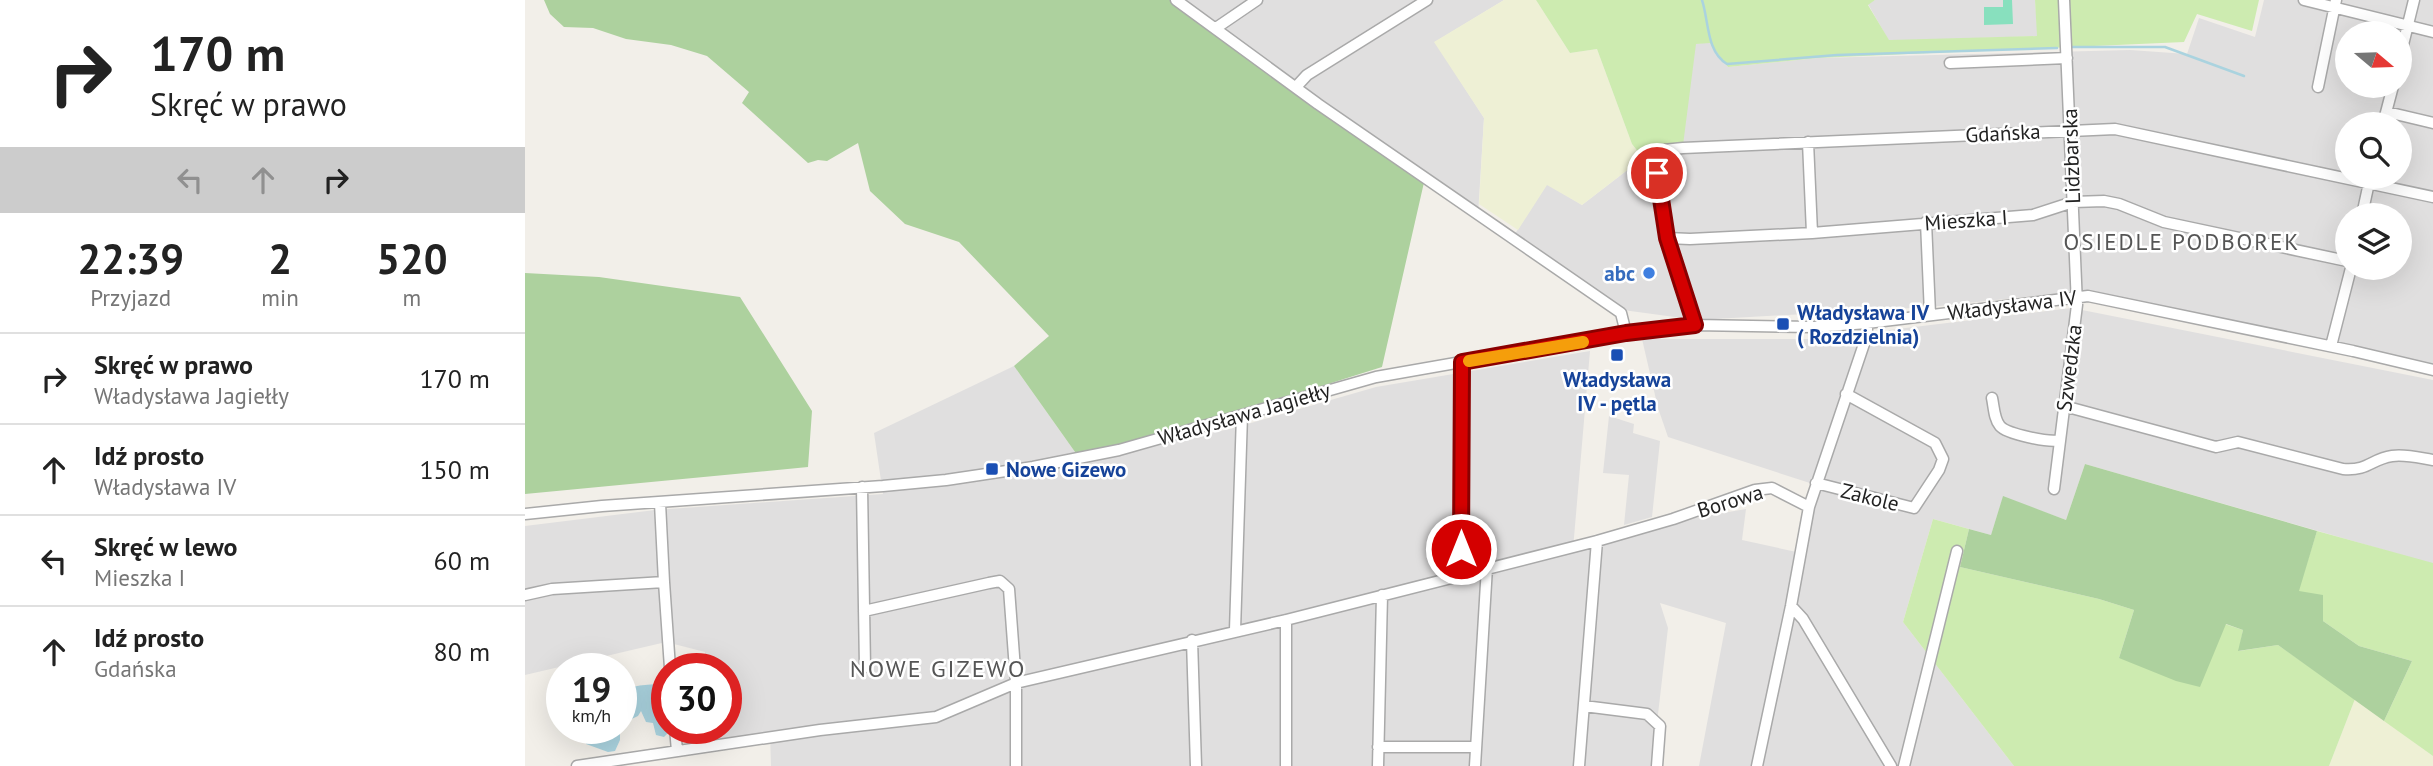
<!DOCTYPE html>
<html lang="pl">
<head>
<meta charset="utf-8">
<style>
  body { margin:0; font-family:"PT Sans",sans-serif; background:#f6f6f6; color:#222; height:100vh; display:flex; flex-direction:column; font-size:26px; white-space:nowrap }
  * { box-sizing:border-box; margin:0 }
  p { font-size:23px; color:#767676 }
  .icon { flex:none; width:38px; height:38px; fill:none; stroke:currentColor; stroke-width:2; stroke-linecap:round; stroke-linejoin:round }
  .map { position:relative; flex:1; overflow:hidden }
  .panel { display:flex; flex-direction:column; background:#fff; width:525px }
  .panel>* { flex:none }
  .guide { background:#fff; color:#222; overflow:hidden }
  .needle { width:46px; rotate:109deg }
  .controls { position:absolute; left:1810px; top:21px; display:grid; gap:14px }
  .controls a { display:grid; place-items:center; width:77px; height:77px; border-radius:50%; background:#fff; box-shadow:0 7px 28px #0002; font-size:35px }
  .speed { position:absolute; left:21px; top:653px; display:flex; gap:14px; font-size:35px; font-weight:700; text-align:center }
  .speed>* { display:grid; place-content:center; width:91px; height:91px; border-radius:50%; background:#fff; box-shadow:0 7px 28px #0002; line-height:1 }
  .speed small { font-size:18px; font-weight:400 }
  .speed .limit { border:10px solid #d22; background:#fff; color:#111 }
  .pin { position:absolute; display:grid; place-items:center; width:60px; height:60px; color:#fff; margin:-30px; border:4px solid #fff; border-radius:50%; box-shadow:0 2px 7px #0007 }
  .me { position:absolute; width:77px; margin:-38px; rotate:0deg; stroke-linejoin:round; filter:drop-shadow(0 0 5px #0008) }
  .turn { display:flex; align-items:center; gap:24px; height:147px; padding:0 35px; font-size:32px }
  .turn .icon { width:91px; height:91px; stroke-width:2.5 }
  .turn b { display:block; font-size:49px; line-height:60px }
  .lanes { display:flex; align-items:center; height:66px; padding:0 35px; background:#0003; justify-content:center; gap:35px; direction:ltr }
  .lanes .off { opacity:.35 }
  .eta { display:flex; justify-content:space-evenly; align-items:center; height:119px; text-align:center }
  .eta b { font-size:42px; font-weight:600; line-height:49px }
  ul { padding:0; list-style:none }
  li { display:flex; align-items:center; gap:21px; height:91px; padding:0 35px; border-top:2px solid #e0e0e0 }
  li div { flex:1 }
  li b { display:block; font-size:26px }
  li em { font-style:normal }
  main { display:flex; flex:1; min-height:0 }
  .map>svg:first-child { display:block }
  .residential { fill:#e0dfdf; fill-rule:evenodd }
  .farmland { fill:#eef0d5 }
  .grass { fill:#cdebb0 }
  .forest { fill:#add19e }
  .pitch { fill:#88e0be }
  .water { fill:#aad3df }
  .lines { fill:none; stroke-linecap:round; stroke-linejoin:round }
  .stream { stroke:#aad3df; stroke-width:2.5 }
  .minor-casing { stroke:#a9a9a9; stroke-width:13 }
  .minor { stroke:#fff; stroke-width:10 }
  .route-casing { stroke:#8a0000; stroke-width:18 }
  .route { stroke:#d40000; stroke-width:12 }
  .slow { stroke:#f59e0b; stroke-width:12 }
  .shop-dot { fill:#3f7fe0; stroke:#fff; stroke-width:2.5 }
  .transit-dot { fill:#1a4fb4; stroke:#fff; stroke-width:2.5 }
  .labels { text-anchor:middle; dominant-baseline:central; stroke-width:5; stroke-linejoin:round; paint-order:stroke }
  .street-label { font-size:21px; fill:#222; stroke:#fff }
  .shop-label { font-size:21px; font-weight:bold; fill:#366cbe; stroke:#fff; text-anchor:end }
  .transit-label { font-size:21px; font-weight:bold; fill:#164399; stroke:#fff; text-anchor:start }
  .neighbourhood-label { font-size:23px; letter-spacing:2px; fill:#555; stroke:#fff }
  .quarter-label { font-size:24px; letter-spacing:2px; fill:#555; stroke:#fff }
</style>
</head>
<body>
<main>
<section class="panel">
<div class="guide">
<div class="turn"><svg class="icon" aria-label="right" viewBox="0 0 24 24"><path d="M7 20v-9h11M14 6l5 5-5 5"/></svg><div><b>170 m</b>Skręć w prawo</div></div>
<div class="lanes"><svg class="icon off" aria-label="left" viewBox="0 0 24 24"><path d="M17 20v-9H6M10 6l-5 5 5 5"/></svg><svg class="icon off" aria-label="ahead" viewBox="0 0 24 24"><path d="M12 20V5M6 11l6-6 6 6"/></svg><svg class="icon" aria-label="right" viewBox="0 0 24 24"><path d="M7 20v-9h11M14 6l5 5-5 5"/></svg></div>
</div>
<div class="eta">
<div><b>22:39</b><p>Przyjazd</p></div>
<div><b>2</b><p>min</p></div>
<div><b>520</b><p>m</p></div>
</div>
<ul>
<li><svg class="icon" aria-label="right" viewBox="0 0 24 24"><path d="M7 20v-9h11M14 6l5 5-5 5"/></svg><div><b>Skręć w prawo</b><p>Władysława Jagiełły</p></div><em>170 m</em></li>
<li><svg class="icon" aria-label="ahead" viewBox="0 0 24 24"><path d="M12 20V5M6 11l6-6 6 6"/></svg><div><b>Idź prosto</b><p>Władysława IV</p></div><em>150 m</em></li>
<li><svg class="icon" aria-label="left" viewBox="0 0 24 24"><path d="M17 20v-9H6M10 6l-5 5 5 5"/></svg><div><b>Skręć w lewo</b><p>Mieszka I</p></div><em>60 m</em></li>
<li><svg class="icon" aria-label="ahead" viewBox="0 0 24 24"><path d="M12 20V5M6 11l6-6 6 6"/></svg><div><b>Idź prosto</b><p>Gdańska</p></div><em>80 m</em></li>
</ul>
</section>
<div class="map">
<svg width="1908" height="766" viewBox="0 0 1908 766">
  <rect width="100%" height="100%" fill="#f2efe9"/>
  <path class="residential" d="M651,0H979L910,42L959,118L953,215Z
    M1350,0H1510L1513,36L1364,41L1343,4Z
    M1739,0H1908V367L1575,294H1528L1405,307L1172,320L1098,310L988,237L1022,184L1057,205L1118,158L1149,160L1156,153L1170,44L1185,42L1203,67L1292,58L1605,50L1662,54L1674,18L1730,37ZM1822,33H1874V86H1822ZM1822,124H1874V177H1822ZM1822,215H1874V268H1822Z
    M1547,308L1908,380V564L1560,464L1541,520L1478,497L1466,535L1408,519L1378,622L1489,766H1174L1201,623L1135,603L1143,628L1127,766H246L245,733L183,741V728H201V668H181L180,652L141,642L0,675V526L130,510L358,494L349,433L489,366L555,459L705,429L851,387L1065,351L1048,549L1135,524L1221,509L1217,540L1276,553L1291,485L1143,437L1133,408L1117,339H1290Z
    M1084,416L1109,424L1108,433L1135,441L1127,517L1099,525L1104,475L1078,473Z"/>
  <path class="farmland" d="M979,0H1011L1045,53L1072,49L1107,144L1118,158L1057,205L1022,185L993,230L954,204L959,118L909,42Z
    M1830,699L1908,756V766H1804Z"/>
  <path class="grass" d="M1011,0H1350L1343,5L1364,40L1512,36L1510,0H1734L1727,31L1672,14L1659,42L1292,58L1203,67L1185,43L1171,44L1157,153L1149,160L1118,158L1107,144L1072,49L1045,53Z
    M1408,519L1444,529L1435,567L1574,599L1609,610L1594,658L1700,624L1718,630L1714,651L1753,645L1830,699L1804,766H1489L1378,622Z
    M1792,531L1908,563V756L1859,721L1887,661L1834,646L1798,621L1773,591Z"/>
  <path class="forest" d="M19,0H651L900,178L857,367L594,450L555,459L489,366L524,336L434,242L380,224L345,191L333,143L302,161L293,160L283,163L217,103L224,92L182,56L146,45L101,39L68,28L39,27L25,14Z
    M0,273L74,277L215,297L287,411L283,467L0,494Z
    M1560,464L1792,531L1774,591L1798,595V621L1834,646L1887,661L1859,721L1753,645L1713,651L1718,630L1701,624L1675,687L1651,681L1594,658L1609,610L1574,599L1435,567L1444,529L1466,535L1478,496L1541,520Z"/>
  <path class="pitch" d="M1478,0H1487L1488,24L1459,25V7H1478Z"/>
  <path class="water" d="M136,684L138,693L136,698L130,700L129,710L139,708L141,710L143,733L139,737L131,735L128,723L121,722L116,711L113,716L96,724V693C107,684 122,685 136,684Z
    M59,728H84L95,734V740L90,751L83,752L61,744Z"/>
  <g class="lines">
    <path class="stream" d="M1177,0C1184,21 1181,51 1202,64L1312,55L1532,48
      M1546,47H1640L1719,76"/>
    <g class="minor-casing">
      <path id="minor" d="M651,0L793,104L1096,313L1101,333
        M1779,0L1908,32
        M691,28L732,0
        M1874,61L1889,0
        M1425,63L1542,58
        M771,87L782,75L902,0
        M1793,87L1811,0
        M1862,112L1908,123
        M1858,124L1868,86
        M1283,142L1287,233
        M1837,215L1845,178
        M1401,222L1405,314
        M1142,238L1129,151L1158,148L1590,129L1908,197
        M1170,325L1142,238L1165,239L1287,233L1508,215L1548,202L1579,201L1594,204L1639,222L1822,261
        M1806,346L1826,268
        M1467,398C1469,407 1469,419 1475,426C1482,434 1524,443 1535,440
        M1539,406L1691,447L1713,442L1818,469C1844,471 1846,459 1867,456C1881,454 1895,458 1908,460
        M1291,483L1389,508L1414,470L1418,459L1410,443L1321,394
        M337,487L340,667
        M1529,489L1552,305L1539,0
        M0,514L77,506L358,486L421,480L508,467L594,450L851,377L1101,333L1170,325L1289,327L1342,323L1563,296L1828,351L1908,370
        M936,575L937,362
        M139,582L145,668
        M0,595L27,589L139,582L135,503
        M1266,606L1278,619L1366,766
        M339,611L464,583L475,581L484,589L491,683V766
        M761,620V766
        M710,630L717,415
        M667,640L671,766
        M1059,706L1122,714L1135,726L1132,766
        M150,728L152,751
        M853,747H951
        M52,766L295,730L411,717L491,683L761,620L1072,541L1148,519L1230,490L1247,488L1284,507
        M853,766L857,595
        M950,766L962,567
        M1054,766L1072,541
        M1232,766L1266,606L1284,507L1342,335V323
        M1379,766L1432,551"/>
    </g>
    <use href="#minor" class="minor"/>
  </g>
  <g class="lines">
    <g class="route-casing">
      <path id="route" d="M936,549L937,362L1101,333L1170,325L1142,238L1132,173"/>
    </g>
    <use href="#route" class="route"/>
    <path class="slow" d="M944,361L1058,342"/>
  </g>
  <circle class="shop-dot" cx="1124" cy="273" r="7"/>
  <g class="transit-dot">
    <rect x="1251" y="317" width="14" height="14" rx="3.5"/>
    <rect x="1085" y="348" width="14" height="14" rx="3.5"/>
    <rect x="460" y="462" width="14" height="14" rx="3.5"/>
  </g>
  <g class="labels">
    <g class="street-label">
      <text transform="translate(1478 133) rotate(-3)">Gdańska</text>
      <text transform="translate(1546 156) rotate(-92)">Lidzbarska</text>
      <text transform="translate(1441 220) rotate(-4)">Mieszka I</text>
      <text transform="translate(1487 305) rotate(-7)">Władysława IV</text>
      <text transform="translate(1544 368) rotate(-83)">Szwedzka</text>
      <text transform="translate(719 414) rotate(-16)">Władysława Jagiełły</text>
      <text transform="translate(1345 497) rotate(14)">Zakole</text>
      <text transform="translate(1205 501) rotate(-17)">Borowa</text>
    </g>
    <g class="shop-label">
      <text x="1110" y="273">abc</text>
    </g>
    <g class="transit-label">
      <text x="1272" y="312">Władysława IV<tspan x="1272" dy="24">( Rozdzielnia)</tspan></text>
      <text x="1092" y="379" text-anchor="middle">Władysława<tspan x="1092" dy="24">IV - pętla</tspan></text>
      <text x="481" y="469">Nowe Gizewo</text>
    </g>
    <g class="neighbourhood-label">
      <text x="1657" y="241">OSIEDLE PODBOREK</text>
    </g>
    <g class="quarter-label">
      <text x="413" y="668">NOWE GIZEWO</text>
    </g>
  </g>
</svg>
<div class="controls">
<a><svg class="needle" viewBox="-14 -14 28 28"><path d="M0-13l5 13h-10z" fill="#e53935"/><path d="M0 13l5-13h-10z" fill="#767676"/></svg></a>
<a><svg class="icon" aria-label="search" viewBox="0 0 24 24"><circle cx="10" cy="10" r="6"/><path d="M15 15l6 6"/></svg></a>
<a><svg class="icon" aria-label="layers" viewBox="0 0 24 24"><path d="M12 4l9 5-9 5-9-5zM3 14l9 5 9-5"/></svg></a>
</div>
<div class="speed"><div>19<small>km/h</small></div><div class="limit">30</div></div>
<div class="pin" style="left:1132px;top:173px;background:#d93025"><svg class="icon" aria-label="arrive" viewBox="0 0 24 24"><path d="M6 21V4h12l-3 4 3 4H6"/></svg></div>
<svg class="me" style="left:936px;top:549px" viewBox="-20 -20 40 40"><circle r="17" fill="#d40000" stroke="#fff" stroke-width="3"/><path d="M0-11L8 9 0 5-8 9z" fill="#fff"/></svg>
</div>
</main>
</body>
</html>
